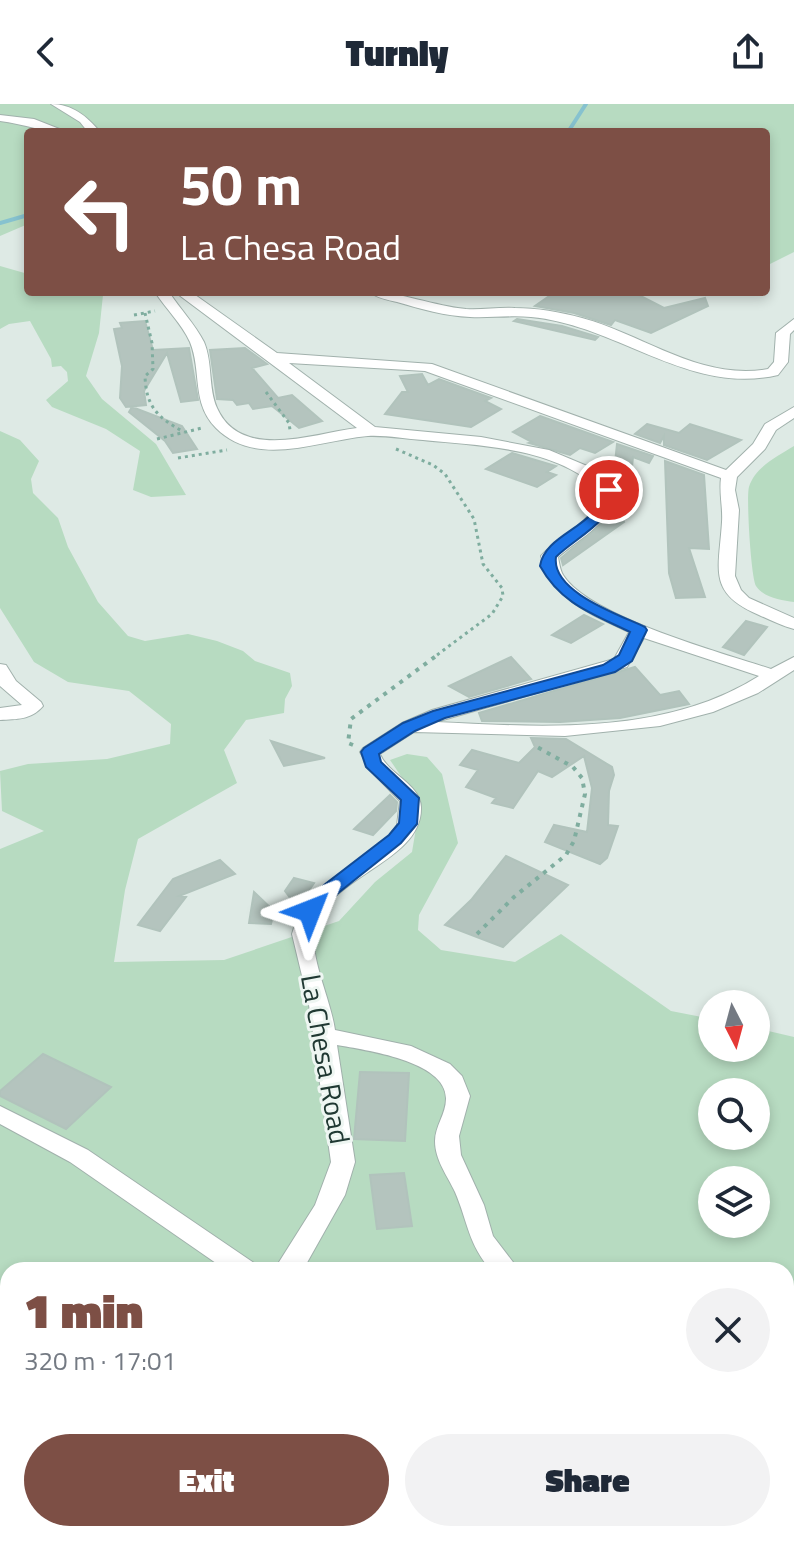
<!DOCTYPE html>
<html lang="en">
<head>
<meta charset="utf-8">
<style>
  body { margin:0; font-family:"Titillium Web",sans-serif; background:#f2f2f3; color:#1f2937; height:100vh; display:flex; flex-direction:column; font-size:30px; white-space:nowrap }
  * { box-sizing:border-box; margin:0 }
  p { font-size:26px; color:#747a83 }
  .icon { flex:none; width:44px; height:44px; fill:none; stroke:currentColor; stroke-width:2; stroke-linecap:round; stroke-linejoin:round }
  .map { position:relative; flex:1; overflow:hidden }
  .sheet { position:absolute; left:0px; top:1158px; width:794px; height:280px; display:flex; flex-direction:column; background:#fff; border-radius:24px 24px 0 0; box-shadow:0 4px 12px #0003 }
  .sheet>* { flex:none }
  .banner { position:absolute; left:24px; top:24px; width:746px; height:168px; border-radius:8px; box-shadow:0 4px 12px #0003; background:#7d4f45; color:#fff; overflow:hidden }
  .needle { width:52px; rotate:174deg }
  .controls { position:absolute; left:698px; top:886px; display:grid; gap:16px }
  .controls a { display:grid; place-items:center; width:72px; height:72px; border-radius:50%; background:#fff; box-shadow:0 4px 12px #0003; font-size:40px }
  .pin { position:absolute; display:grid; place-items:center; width:68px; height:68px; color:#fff; margin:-34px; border:4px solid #fff; border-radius:50%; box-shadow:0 2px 8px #0007 }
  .me { position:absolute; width:88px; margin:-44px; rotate:45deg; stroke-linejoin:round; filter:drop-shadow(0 0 6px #0008) }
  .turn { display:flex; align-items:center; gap:28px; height:168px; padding:0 24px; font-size:36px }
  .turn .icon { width:104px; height:104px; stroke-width:2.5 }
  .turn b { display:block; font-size:56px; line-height:68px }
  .round { display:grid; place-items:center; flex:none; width:84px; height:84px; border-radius:42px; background:#f2f2f3 }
  .summary { display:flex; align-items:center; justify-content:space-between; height:136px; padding:0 24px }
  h1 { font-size:48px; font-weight:800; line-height:60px; color:#7d4f45 }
  .button { display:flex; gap:16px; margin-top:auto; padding:16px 24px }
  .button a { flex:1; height:92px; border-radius:48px; background:#7d4f45; color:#fff; font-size:32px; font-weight:800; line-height:92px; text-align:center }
  .button a+a { background:#f2f2f3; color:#1f2937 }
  header { display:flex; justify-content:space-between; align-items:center; height:104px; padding:0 24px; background:#fff; font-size:36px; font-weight:800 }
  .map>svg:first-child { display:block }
  .green { fill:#b7dbc1; fill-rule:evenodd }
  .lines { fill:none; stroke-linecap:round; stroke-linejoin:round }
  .stream { stroke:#86c2cf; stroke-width:4 }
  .building { fill:#b4c4be; stroke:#b1c3bc; stroke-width:2 }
  .street-casing { stroke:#a1b1ac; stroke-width:2 }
  .path-far1 { stroke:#7fad9f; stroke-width:3; stroke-dasharray:3 4; stroke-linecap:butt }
  .path { stroke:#7fad9f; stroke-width:4; stroke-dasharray:4 6; stroke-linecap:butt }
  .street { fill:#fff; fill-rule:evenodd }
  .route { fill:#1a73e8; stroke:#114b97; stroke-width:2 }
  .labels { text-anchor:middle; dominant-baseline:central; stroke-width:6; stroke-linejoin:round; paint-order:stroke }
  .street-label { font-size:28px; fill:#203933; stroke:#eef6f2 }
</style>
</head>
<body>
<header><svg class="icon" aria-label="back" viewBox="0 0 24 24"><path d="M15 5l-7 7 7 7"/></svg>Turnly<svg class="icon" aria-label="share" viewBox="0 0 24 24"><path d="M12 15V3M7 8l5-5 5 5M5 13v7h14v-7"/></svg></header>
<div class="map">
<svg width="794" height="1438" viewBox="0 0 794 1438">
  <rect width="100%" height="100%" fill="#deeae5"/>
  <path class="green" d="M0,0H794V148L766,162V28H28V120L0,132Z
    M0,162L28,170V188H97L103,191L99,229L86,272L102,295L156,340L186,391L151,393L133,386L140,347L106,325L52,303L46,296L68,277L67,268L61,262L52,263L51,255L30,217L9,220L0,225Z
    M0,327L20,336L39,357L31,375L33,389L58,414L68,443L98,498L128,532L145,537L188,530L217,537L243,547L255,557L290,569L292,582L285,595L284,609L246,616L224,646L237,679L138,735L125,786L114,858L224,856L339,817L375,778L412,748L420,700L390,656L407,650L427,653L442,670L458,739L419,811L418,826L441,846L515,858L561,830L671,907L712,915V944H756V924L794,933V1438H0V745L44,727L2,707L0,667L28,660L107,655L170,640L171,620L129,587L68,578L34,558L0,504ZM712,988H756V1032H712ZM712,1076H756V1120H712ZM8,1166H786V1430H8Z
    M794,342V498C781,496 764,494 756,482C751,474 746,392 749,383C755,363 778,352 794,342Z"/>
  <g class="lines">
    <path class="stream" d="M568,28L586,0
      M0,119L28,111"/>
  </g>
  <path class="building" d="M555,188H633L664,204L705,194L708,202L651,229L615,216L611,221L574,209L535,202Z
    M517,215L562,222L598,233L595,236L514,217Z
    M145,217L153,246L189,244L198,296L181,298L167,249L144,287L146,301L126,303L120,294L122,262L114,225L122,224L120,219Z
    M245,244L267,260L252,264L278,294L292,291L322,317L299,324L272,302L253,305L249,299L237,301L233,296L217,295L210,246Z
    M422,270L428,281L439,275L491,294L485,297L501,305L471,323L385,310L402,288H408L400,272Z
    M132,303L182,322L197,345L173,349L165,337L129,308Z
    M540,312L613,338L595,349L580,344L570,351L529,339L532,338L513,328Z
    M647,320L679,329L690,320L741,336L707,356L664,341V332L660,339L635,330Z
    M617,340L653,352L649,359L633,353L629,395L617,397L620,387L613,377Z
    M512,349L556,362L547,368L556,371L537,383L486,365Z
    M665,357L704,371L709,445L689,444L705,493L676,494L669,469Z
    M617,407L624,418L563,461L561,454Z
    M584,511L603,520L571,539L552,531Z
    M746,517L767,523L744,551L723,543Z
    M511,553L531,575L469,593L449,582Z
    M635,563L660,591L679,587L689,600L620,614L560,618L482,617L479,609Z
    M531,634L566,635L612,663L614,671L609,687L608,721L618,722L607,754L600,760L545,738L554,721L587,728L592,684L584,652L552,673L538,667L513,704L492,699L496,694L466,683L478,666L460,661L472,646L519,659L535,643Z
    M271,637L325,654L284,662Z
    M390,691L397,698L396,707L373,731L354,725Z
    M506,752L568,781L503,843L445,821L471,796Z
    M220,756L235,770L179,792L186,793L160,827L138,821L173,775Z
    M294,774L314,779L297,803L285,787Z
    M254,788L274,807L271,820L249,819Z
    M43,950L111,983L66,1025L0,992V987Z
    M360,968L409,969L405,1037L354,1035Z
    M404,1069L412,1122L377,1125L370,1071Z"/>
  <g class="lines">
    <g class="street-casing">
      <path id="street" d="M51,0C72,0 87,12 100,28H88L80,18Z
        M0,11L34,15L67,28C44,28 23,20 0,17Z
        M155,188H169C180,205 195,220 204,238C213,259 208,284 217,304C241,358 315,329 357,324L175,188H191L277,249L432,260L726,366L753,340L765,320L794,303V314L776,326L765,345L737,373L735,386L739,406L735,472L741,486L749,494L794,514V525C782,522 770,516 759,511C707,489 719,466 722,418C723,403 719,389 721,374L425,267L289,259L375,323L481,333L549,346L599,367L617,386C612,419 581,433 558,453C559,458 560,466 563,471C589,513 723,549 771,565L794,553V566L758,589L713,608L660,622L565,632L414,628L380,650C388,670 420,680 421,703C423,760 320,773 314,830C311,856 331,897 335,926L411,942L450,960L462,972L470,992L459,1032L461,1051L484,1101L493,1132L519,1166H491C468,1140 468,1118 455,1088C447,1071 435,1056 435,1037C435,1022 446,1010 446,995C447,957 365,946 337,941L355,1058L345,1091L304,1164L274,1166L315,1101L331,1058L309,901L292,830L298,811L313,790L387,734L397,721L400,697L372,668L360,648L363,644L402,619L432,606L614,555L629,528C591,510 552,496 541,452C560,429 595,420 601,387C556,343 482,342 423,336C405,335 386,331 368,332C319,336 257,365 216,324C191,299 202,267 190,238C182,220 166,205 155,188ZM644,534L759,572C664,632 543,623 436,618L627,563Z
        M369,188C402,188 433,202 466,205C482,206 499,203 515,204C537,204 560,208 582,214C645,231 700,277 768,265L774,258L776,229L794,215V226L790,230L788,258L778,271C689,292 618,221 531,213C511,211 490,214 470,213C445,212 421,205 397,198C388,196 377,194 369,188Z
        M0,560L6,561L16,577L41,598L43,602C31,616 17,615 0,616V604L22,601L0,582Z
        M0,1002L88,1046L254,1159L258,1166H226L70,1058L0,1020Z
        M786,1343L794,1346V1372L786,1369Z"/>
    </g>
    <path class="path-far1" d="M145,209L152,239L153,265L145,272C146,303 158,314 184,328
      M134,211L155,207
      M266,288L289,319L290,326
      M157,335L202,324
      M396,345L433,361L445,370L474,415L483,460L502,484L503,492L492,510L433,554
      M178,354L227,346"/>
    <path class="path" d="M353,641L348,639L351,615L436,552
      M477,830L514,793L566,751L574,737L585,690L582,674L573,663L537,643"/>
    <use href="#street" class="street"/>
  </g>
  <path class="route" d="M609,381L616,386C616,415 574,435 556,453C551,488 620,511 645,523L647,526L632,557L615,568L445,614L415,627L379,650L381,658L419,694L417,720L401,739L337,790L317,812H304L301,807L324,781L389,731L399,719L401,696L366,663L361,648L364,644L403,619L433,607L603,561L619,551L630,528C593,510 561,500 540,462C545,428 601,423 602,386Z"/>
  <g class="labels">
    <g class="street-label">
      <text transform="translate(326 955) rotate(80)">La Chesa Road</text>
    </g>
  </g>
</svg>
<div class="controls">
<a><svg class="needle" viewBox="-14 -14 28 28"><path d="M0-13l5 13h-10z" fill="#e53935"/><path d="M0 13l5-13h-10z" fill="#747a83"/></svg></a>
<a><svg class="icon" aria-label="search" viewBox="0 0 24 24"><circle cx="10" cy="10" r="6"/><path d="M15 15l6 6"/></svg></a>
<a><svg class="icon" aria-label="layers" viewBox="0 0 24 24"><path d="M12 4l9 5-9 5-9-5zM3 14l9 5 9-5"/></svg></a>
</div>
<div class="pin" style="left:609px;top:386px;background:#d93025"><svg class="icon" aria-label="arrive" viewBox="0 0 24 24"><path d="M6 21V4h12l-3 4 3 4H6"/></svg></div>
<svg class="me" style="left:310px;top:807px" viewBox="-20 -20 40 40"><path d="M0-17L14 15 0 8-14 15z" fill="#1a73e8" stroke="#fff" stroke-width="4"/></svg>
<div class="banner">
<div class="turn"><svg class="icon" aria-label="left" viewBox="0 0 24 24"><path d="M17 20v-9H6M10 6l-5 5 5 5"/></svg><div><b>50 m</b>La Chesa Road</div></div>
</div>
<section class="sheet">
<div class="summary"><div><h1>1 min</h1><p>320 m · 17:01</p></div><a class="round"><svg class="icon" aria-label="close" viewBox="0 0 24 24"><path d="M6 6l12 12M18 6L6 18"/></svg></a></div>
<div class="button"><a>Exit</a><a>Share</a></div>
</section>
</div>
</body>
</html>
